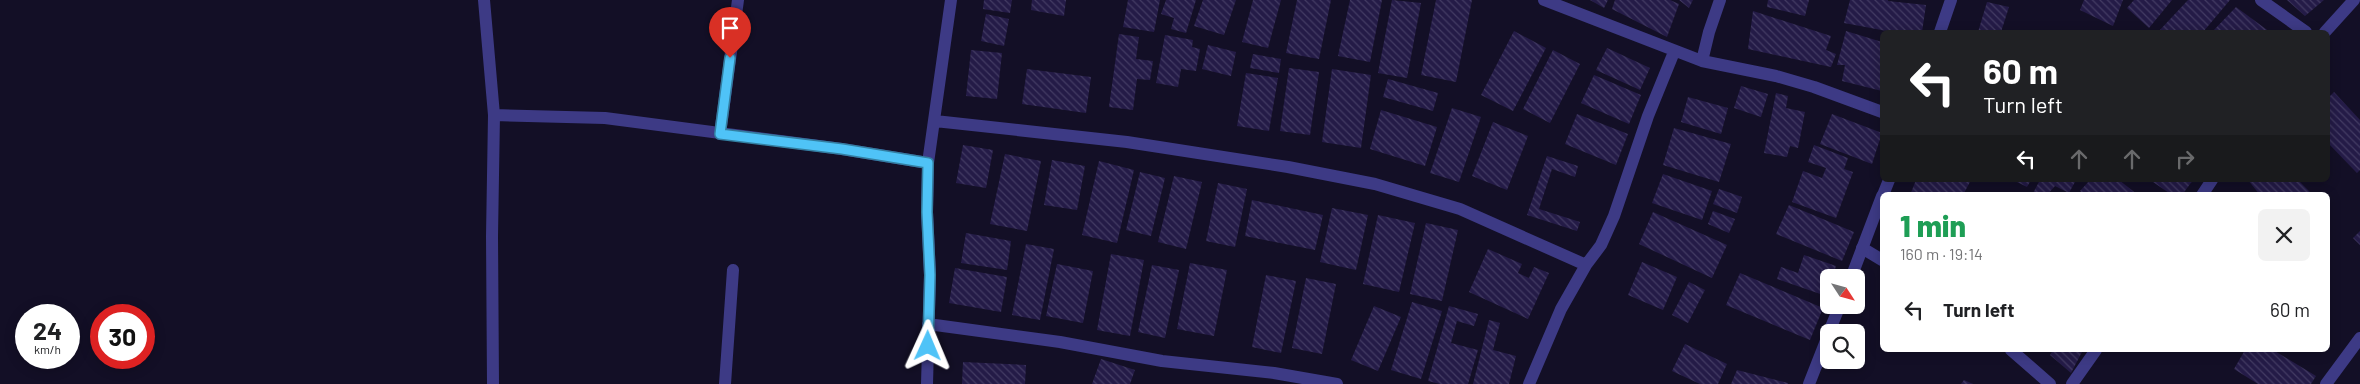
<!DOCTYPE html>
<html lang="en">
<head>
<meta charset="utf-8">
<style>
  body { margin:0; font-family:Barlow,sans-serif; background:#f2f2f2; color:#202124; height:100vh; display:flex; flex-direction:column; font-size:19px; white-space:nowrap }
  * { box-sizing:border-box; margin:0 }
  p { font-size:16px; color:#757577 }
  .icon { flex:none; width:28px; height:28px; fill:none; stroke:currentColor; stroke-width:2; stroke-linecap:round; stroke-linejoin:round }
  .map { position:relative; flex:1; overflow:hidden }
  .details { position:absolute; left:1880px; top:192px; width:450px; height:160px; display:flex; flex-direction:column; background:#fff; border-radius:8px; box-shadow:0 2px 12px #0003 }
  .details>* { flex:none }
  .top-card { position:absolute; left:1880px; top:30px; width:450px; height:152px; border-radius:8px; box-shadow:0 2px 12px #0003; background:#202124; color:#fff; overflow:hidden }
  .needle { width:32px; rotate:126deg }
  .tools { position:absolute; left:1820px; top:269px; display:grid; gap:10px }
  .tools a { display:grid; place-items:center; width:45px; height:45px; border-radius:8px; background:#fff; box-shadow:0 2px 12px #0003; font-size:25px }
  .speed { position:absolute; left:15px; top:304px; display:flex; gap:10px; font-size:25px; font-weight:700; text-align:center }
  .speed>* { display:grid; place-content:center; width:65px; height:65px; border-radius:50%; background:#fff; box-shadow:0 2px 12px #0003; line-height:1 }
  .speed small { font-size:12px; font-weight:400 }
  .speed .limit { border:8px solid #d22; background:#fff; color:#111 }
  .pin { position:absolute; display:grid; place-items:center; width:42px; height:42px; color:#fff; margin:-51px -21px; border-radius:50% 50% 50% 0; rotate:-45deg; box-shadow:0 0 5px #0007 }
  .pin .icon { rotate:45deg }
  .me { position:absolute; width:55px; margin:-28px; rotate:1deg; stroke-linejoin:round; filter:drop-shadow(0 0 4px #0008) }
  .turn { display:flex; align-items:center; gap:18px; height:105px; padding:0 20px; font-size:22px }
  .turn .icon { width:65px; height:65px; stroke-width:2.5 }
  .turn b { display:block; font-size:35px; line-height:42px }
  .lanes { display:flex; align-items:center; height:48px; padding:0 20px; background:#0003; justify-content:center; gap:25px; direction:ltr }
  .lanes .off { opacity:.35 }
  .round { display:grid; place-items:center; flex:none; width:52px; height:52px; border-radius:8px; background:#f2f2f2 }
  .summary { display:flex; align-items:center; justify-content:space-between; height:85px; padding:0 20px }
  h1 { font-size:30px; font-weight:800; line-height:38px; color:#1e9e55 }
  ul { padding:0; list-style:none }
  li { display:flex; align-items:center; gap:15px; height:65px; padding:0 20px }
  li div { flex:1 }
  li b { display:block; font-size:19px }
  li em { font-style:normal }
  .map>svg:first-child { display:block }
  .building { fill:url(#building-back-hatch) }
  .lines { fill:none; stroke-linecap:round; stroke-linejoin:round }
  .minor { stroke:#3d3a85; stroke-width:12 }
  .tertiary { stroke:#3d3a85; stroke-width:12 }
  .route-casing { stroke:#337fa1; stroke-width:12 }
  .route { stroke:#4fc3f7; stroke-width:9 }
</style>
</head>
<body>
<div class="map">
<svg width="2360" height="384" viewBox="0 0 2360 384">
  <defs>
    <pattern id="building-back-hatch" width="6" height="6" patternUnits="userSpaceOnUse" patternTransform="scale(1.25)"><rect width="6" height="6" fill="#241b47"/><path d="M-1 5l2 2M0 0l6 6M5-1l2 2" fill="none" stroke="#433b63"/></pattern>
  </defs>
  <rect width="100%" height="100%" fill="#130f26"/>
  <path class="building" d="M984,0H1012L1010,13L983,9Z
    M1032,0H1066L1064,16L1031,10Z
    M1128,0H1160L1154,32L1123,27Z
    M1166,0H1196L1186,33L1171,29L1174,18L1161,14Z
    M1203,0H1236L1224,35L1194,26Z
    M1253,0H1281L1268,48L1242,42Z
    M1297,0H1331L1319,59L1286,53Z
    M1350,0H1382L1370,62L1338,56Z
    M1392,0L1421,3L1407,78L1378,73Z
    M1436,0H1472L1456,82L1421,75Z
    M1590,0H1608L1604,8Z
    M1615,0H1670L1679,4L1667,37L1612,9Z
    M1679,0H1693L1689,8Z
    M1768,0H1809L1805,16L1767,7Z
    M1850,0H1888V1L1926,5L1922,32H1892L1844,23Z
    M2084,0H2123L2113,26L2080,10Z
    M2134,0H2172L2149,28L2127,8Z
    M2188,0H2230L2203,32H2158Z
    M2287,0H2324L2305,16Z
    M1987,2L2009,7L2001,32H1978Z
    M2236,7L2270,32H2212Z
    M1753,11L1831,36L1826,50L1836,54L1831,67L1748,49Z
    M986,14L1009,19L1004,46L981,41Z
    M1514,31L1546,48L1513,111L1481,95Z
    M1846,31L1882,42V91L1842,81L1845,65H1837Z
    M1119,34L1139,37L1136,59L1153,61L1150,80L1137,79L1133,110L1109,107Z
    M1165,35L1193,40L1192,47L1200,49L1196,71L1181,69L1178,87L1156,83Z
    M1208,45L1236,52L1231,76L1202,69Z
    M1607,48L1650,68L1640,90L1596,70Z
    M971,50L1002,53L997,99L966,96Z
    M1553,50L1580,64L1550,123L1523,109Z
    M1253,54L1281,59L1279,73L1250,68Z
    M1289,68L1319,72L1310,135L1280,131Z
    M1027,69L1091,77L1086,113L1022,104Z
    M1332,69L1371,75L1361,148L1322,142Z
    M1246,73L1278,78L1269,131L1237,126Z
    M1594,75L1641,95L1629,124L1581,103Z
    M1388,79L1438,93L1433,111L1383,97Z
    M1741,86L1768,94L1761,117L1734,108Z
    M2334,92L2360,120V170L2357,173L2328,143V98Z
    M1776,93L1788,96L1786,108L1805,112L1798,148L1790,146L1787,157L1764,153Z
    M1688,97L1728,108L1721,134L1681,122Z
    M1452,108L1481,117L1459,182L1430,173Z
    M1381,110L1437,127L1425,166L1370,149Z
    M1577,114L1628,134L1616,165L1565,144Z
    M1832,114L1882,133L1872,164L1820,144Z
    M1493,122L1528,136L1507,190L1472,176Z
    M1674,128L1731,144L1719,182L1663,165Z
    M963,145L993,150L986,188L956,183Z
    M1814,145L1848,158L1844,169L1853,172L1836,218L1792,202L1803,171L1822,178L1826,168L1808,162Z
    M1005,154L1041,161L1027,231L990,224Z
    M1547,156L1578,166L1575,177L1552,169L1539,209L1580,222L1577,231L1527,215Z
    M1052,160L1085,166L1077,210L1044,205Z
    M1099,161L1134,170L1117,243L1082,235Z
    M1140,172L1165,178L1151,236L1126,230Z
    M1663,174L1712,191L1702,220L1652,203Z
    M1174,176L1202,182L1186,249L1158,242Z
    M1916,180H1971L1963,195H1910Z
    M2013,180H2031L2027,187Z
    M2040,180H2076L2069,193L2055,186L2047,195H2032Z
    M2090,180H2119L2138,195H2085L2080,191Z
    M2150,180H2193L2182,195H2172Z
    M2248,180H2298L2313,195H2260Z
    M1218,183L1247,189L1235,247L1206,241Z
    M1719,189L1742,197L1737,213L1713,204Z
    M1252,200L1323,215L1315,250L1245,236Z
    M1789,205L1854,232L1842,261L1776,234Z
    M1332,208L1368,215L1356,270L1320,262Z
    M1713,211L1735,219L1729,233L1708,224Z
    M1653,212L1727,245L1712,278L1639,244Z
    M1378,215L1415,223L1399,292L1363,284Z
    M1426,223L1458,230L1442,301L1410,294Z
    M2360,231V245L2353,238Z
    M966,233L1011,241L1007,270L961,263Z
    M1026,244L1054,249L1040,320L1012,315Z
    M1488,249L1522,264L1518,273L1529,278L1534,267L1549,273L1528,319L1469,292Z
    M1111,254L1144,260L1130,336L1097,330Z
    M1804,255L1836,266L1832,278H1829L1826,296L1777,279L1781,267L1798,273Z
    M1642,262L1677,277L1663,310L1628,295Z
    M1190,263L1227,270L1214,336L1177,329Z
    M1057,264L1093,271L1083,323L1046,316Z
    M1152,265L1179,270L1165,338L1138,332Z
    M955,268L1007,277L1001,312L949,303Z
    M1740,273L1823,308L1810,340L1726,305Z
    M1266,275L1296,281L1281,353L1252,347Z
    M1306,278L1336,284L1322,354L1292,348Z
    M1689,282L1705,290L1688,323L1672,315Z
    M1412,302L1442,311L1421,379L1391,370Z
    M1374,306L1401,317L1378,371L1351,360Z
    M1449,306L1478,314L1474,326L1457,321L1451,343L1478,350L1468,384H1440L1428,381Z
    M1489,320L1500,323L1493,350L1516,356L1509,384H1473Z
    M1685,344L1727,364L1718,384H1700L1672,371Z
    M2053,350H2083L2071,373L2050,355Z
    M2245,350H2273L2316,376L2311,384H2258L2234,369Z
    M1101,359L1135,370L1130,384H1092Z
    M963,362L1026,365L1025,384H962Z
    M1737,370L1788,383V384H1731Z
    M1964,380L1973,384H1961Z"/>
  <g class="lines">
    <path class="minor" d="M484,0L494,115L492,236L493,384
      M1544,0L1702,61L1776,76L1814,87L1882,112
      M2261,0L2306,32
      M2325,32L2354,0
      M1702,61L1709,32L1720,0
      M494,115L605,118L842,149L928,163
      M935,121L1127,142L1288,167L1375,184L1460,209L1586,265
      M720,134L738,0
      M2202,195L2212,180
      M1862,248L1882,260
      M928,324L1060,342L1162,361L1274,373L1337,384
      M2011,350L2050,384
      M725,384L733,270
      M927,384L930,275L927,212L928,163L951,0
      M1529,384L1561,309L1586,265L1601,245L1614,216L1648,116L1674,52
      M2072,384L2096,350
      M2326,384L2360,338"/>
    <path class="tertiary" d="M1940,32L1951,0
      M1883,195L1889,180
      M1851,278L1882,196
      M1829,332L1840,305
      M1809,384L1829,333"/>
  </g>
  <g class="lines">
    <g class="route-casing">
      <path id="route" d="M730,58L720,134L842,149L928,163L927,212L930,275L928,346"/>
    </g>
    <use href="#route" class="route"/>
  </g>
</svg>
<div class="tools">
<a><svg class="needle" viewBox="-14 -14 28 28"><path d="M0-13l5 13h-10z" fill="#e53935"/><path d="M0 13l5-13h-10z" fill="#757577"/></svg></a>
<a><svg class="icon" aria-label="search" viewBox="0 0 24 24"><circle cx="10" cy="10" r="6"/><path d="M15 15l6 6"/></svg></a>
</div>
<div class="speed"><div>24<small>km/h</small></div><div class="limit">30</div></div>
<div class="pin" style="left:730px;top:58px;background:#d93025"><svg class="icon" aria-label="arrive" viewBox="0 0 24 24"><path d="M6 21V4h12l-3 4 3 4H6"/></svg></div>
<svg class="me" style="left:928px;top:346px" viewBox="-20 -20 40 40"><path d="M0-17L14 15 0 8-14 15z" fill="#4fc3f7" stroke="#fff" stroke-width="4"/></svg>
<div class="top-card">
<div class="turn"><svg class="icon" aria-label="left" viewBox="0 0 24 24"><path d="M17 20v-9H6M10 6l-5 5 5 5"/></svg><div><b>60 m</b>Turn left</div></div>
<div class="lanes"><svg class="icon" aria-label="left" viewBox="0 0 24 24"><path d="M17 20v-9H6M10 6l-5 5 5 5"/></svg><svg class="icon off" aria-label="ahead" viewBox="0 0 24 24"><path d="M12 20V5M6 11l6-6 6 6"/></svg><svg class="icon off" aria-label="ahead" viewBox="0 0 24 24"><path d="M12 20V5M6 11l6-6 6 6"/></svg><svg class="icon off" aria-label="right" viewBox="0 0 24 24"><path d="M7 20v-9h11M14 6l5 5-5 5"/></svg></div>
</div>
<section class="details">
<div class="summary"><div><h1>1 min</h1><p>160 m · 19:14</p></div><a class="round"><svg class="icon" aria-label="close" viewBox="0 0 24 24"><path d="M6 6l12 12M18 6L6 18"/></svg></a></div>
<ul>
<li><svg class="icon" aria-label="left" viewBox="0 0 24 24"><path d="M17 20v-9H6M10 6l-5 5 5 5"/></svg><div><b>Turn left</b></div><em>60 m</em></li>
</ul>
</section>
</div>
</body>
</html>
